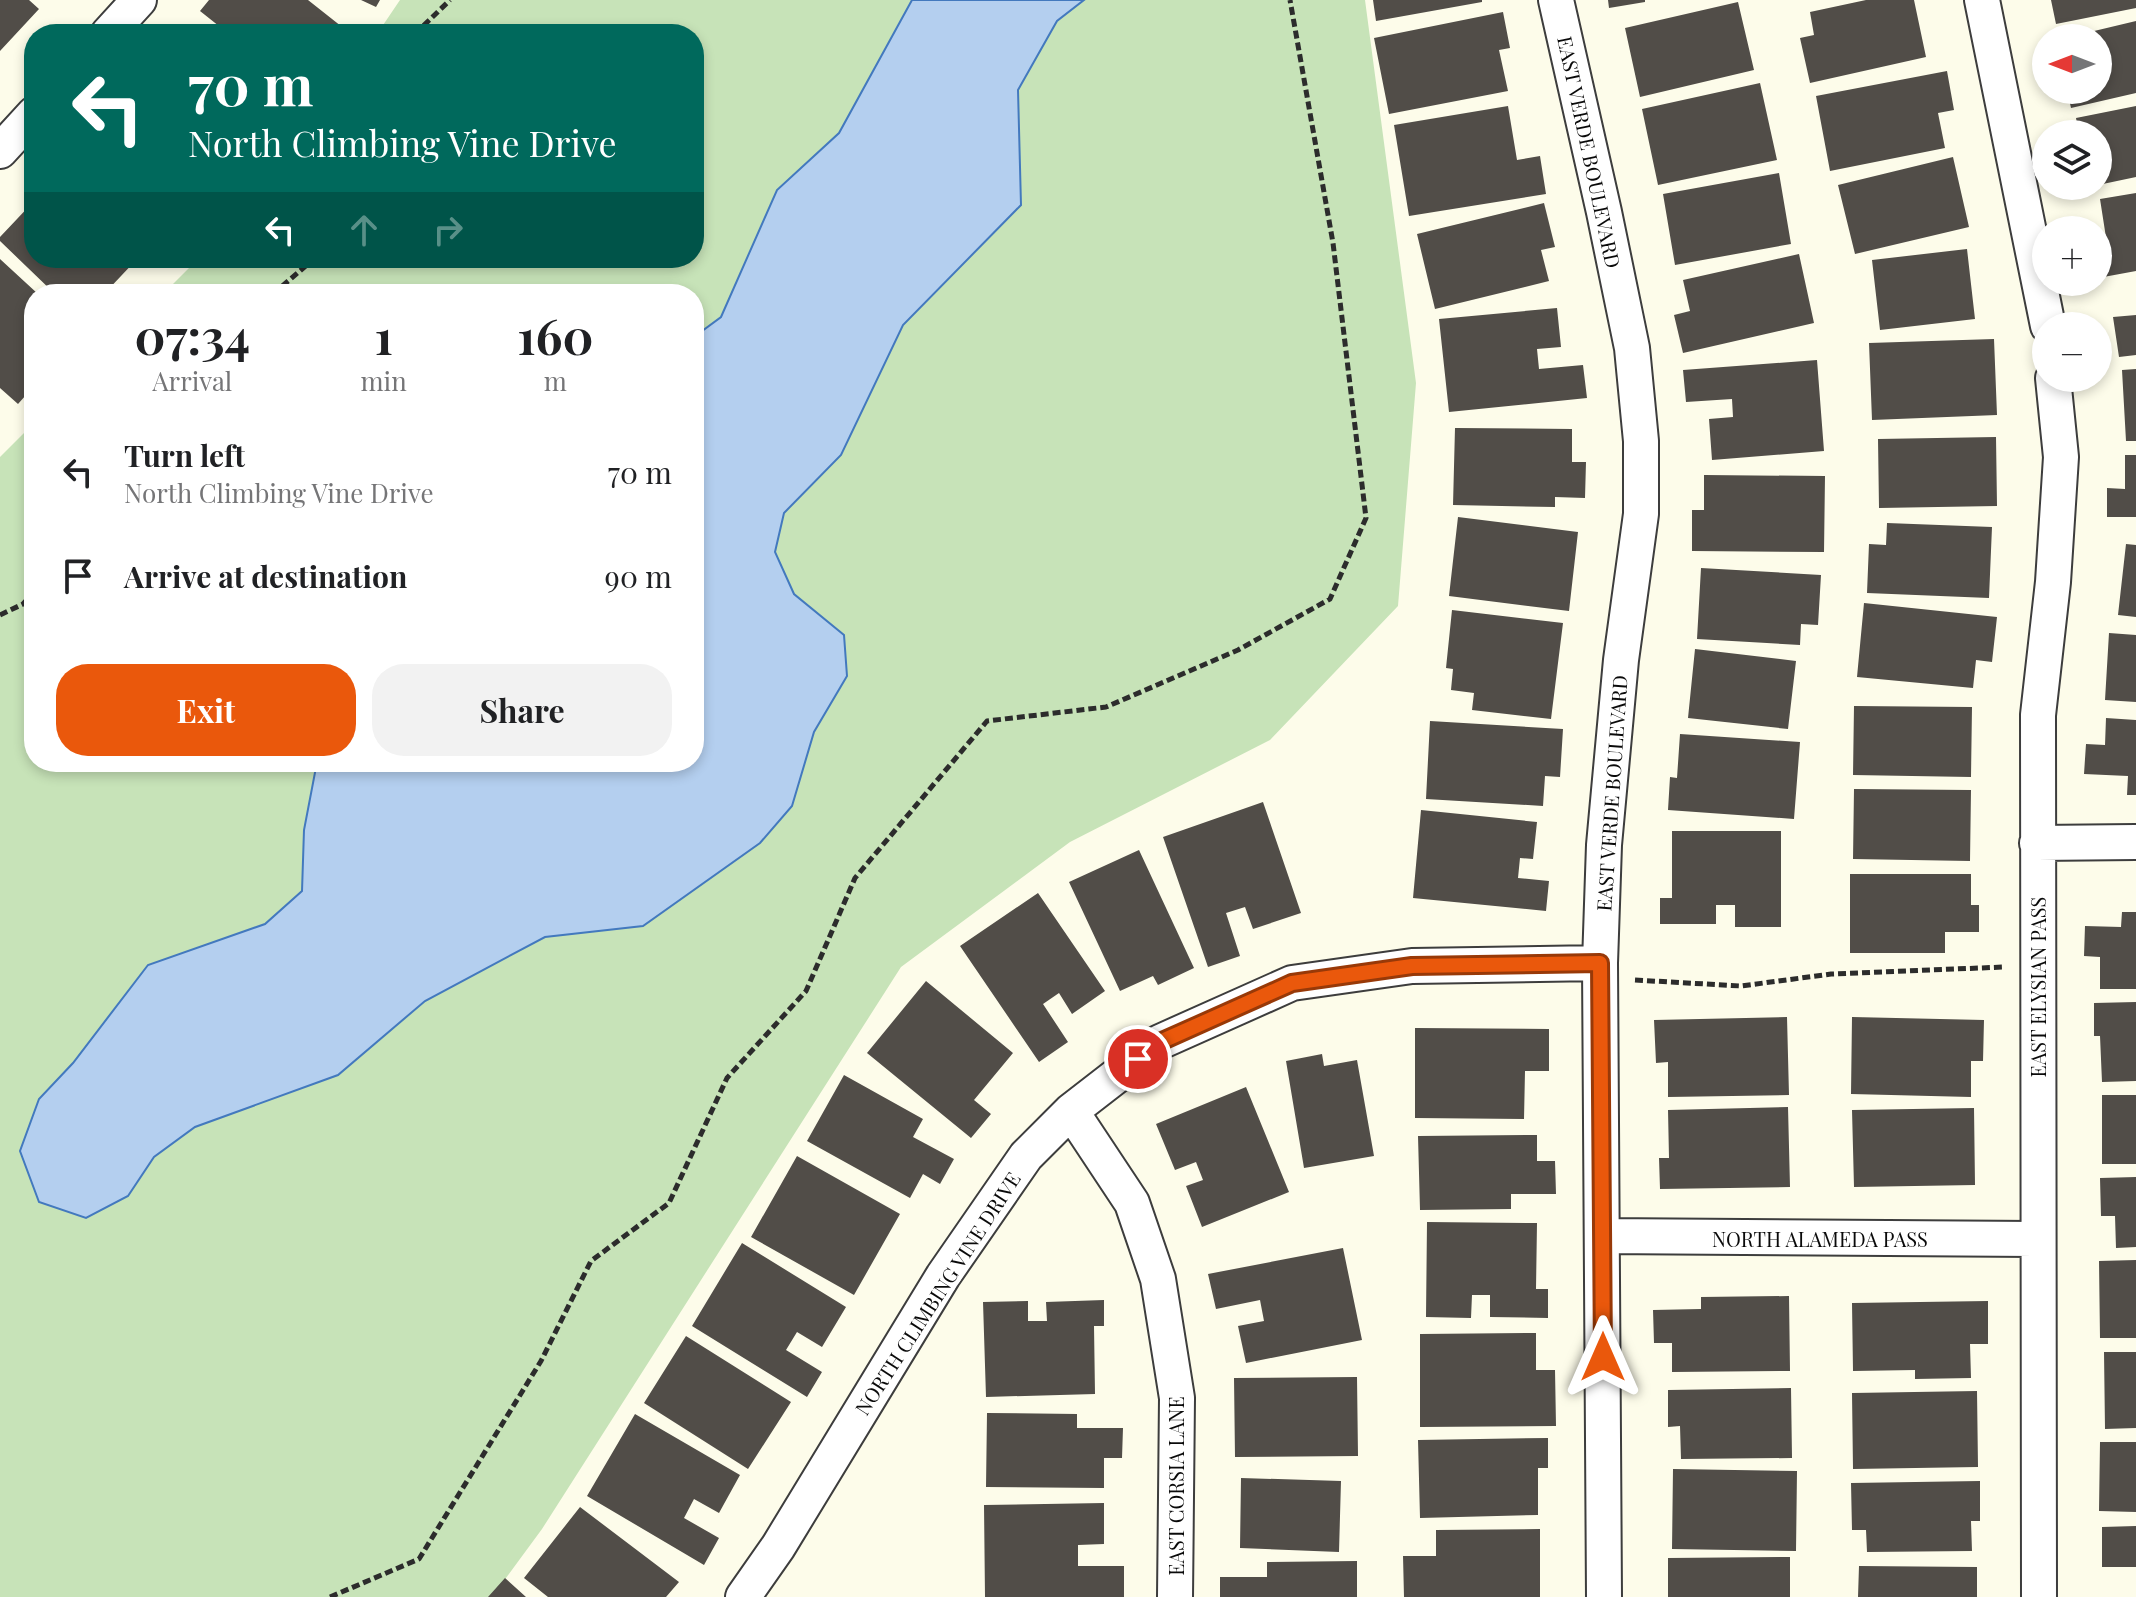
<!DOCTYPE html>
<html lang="en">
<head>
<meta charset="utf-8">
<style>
  body { margin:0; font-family:"Playfair Display",serif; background:#f2f2f2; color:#202124; height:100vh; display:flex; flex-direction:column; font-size:30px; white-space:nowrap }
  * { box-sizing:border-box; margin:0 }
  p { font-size:26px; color:#757577 }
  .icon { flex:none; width:44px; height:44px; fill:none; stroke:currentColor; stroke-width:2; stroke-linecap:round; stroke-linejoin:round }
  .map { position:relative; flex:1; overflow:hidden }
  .panel { position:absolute; left:24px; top:284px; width:680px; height:488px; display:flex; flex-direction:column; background:#fff; border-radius:32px; box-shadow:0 4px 12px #0003 }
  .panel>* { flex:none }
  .hud { position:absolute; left:24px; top:24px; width:680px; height:244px; border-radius:32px; box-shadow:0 4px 12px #0003; background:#00695c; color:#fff; overflow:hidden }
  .needle { width:52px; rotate:270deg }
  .controls { position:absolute; left:2032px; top:24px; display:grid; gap:16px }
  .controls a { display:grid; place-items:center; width:80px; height:80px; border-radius:50%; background:#fff; box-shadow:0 4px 12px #0003; font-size:40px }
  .pin { position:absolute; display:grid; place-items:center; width:68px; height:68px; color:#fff; margin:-34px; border:4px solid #fff; border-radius:50%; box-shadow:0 2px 8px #0007 }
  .me { position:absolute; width:88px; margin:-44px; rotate:0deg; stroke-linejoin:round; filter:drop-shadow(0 0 6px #0008) }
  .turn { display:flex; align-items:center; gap:28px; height:168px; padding:0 32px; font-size:36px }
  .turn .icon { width:104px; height:104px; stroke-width:2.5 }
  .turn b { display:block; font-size:56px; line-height:68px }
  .lanes { display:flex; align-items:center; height:76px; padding:0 32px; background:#0003; justify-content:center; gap:40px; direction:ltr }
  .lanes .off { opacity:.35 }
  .eta { display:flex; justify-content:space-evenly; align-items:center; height:136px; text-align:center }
  .eta b { font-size:48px; font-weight:700; line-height:56px }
  .action { display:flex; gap:16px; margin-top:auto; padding:16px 32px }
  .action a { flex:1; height:92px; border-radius:32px; background:#ea580c; color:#fff; font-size:32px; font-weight:700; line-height:92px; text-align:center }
  .action a+a { background:#f2f2f2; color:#202124 }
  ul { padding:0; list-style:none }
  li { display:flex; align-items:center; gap:24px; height:104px; padding:0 32px }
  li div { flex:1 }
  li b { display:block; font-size:30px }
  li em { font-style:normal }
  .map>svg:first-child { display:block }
  .green { fill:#c7e3b8 }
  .water { fill:#b4cfef; stroke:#4379be; stroke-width:2 }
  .building { fill:#514d48 }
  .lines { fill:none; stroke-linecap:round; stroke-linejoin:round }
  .minor-casing { stroke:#3d3d3d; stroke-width:38 }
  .path { stroke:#2c2c2c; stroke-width:5; stroke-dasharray:8 4; stroke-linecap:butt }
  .minor { stroke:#fff; stroke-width:34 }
  .route-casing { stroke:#983908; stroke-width:20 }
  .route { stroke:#ea580c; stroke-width:14 }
  .labels { text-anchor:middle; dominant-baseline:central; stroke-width:8; stroke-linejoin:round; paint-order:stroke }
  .street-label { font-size:20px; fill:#0a0a0a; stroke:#fff }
</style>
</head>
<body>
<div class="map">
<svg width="2136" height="1597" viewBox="0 0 2136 1597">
  <rect width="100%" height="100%" fill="#fdfcea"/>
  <path class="green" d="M400,0H1365L1416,383L1398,606L1270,740L1070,842L901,967L542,1529L492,1597H0V457L34,423V762H694V294H163L199,258H694V34H377Z"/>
  <path class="water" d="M912,0H1084L1057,21L1018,90L1021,205L903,325L841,455L784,513L775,552L794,594L844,635L847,676L814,732L792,806L760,843L643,926L545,937L425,1001L338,1075L195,1127L154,1157L128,1196L86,1218L39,1202L20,1151L39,1099L73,1063L148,965L265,924L302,891L304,830L317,762H694V337L721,317L777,190L839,133Z"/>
  <path class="building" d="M0,0H29L39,9L0,51Z
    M209,0H308L351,34H229L200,11Z
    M361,0H380L376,7Z
    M1373,0H1482V2L1376,21Z
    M1608,0H1645V2L1609,8Z
    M1866,0H1914L1926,57L1810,83L1800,38L1814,35L1810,12Z
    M2051,0H2136V8L2056,24Z
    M1738,2L1754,70L1640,97L1625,28Z
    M1503,12L1510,48L1499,50L1508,91L1389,114L1374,38Z
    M2136,21V93L2071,108L2067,90H2098V38L2069,37Z
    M198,26L207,34H191Z
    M1947,71L1954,110L1938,113L1945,148L1830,171L1816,96Z
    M1760,83L1777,160L1658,185L1642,109Z
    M1508,106L1517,160L1540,156L1546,194L1409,216L1394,125Z
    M2136,106V177L2098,185V134H2079L2076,118Z
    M1953,157L1969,227L1855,254L1838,185Z
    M1779,173L1791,244L1675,265L1663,194Z
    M2136,193V271L2098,278V245L2107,244L2100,199Z
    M34,201V258H138L104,294H55L0,241V237Z
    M1544,203L1555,247L1541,250L1549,281L1435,309L1417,234Z
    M1967,249L1975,319L1880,330L1872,260Z
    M1799,254L1814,323L1683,353L1674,315L1690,311L1683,280Z
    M0,259L38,294H34V386L18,404L0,388Z
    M1557,308L1561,347L1537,349L1539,369L1583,365L1587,398L1449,412L1439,319Z
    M2136,315V355L2119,357L2113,317Z
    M1994,339L1997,415L1872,420L1869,343Z
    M1817,360L1824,451L1712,460L1709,419L1733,417L1732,399L1686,402L1683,370Z
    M2136,369V441H2126L2122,370Z
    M1455,428L1572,429V462H1586L1585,498L1555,497V507L1453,505Z
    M1996,437L1997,506L1879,508L1878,439Z
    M2125,455H2136V517H2107V488L2125,489Z
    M1704,475L1825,476L1824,552L1692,551V510H1704Z
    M1458,517L1578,532L1569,611L1449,596Z
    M1887,523L1992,527L1989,598L1867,593L1869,544L1886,545Z
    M2126,544L2136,545V617L2118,615Z
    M1701,568L1821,575L1818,625L1801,624L1800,645L1697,639Z
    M1864,603L1997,617L1992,662L1976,660L1973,688L1857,677Z
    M1452,610L1563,623L1551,719L1472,710L1474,693L1451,690L1453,669L1446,668Z
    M2109,633L2136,635V702L2105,700Z
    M1695,649L1796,661L1788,729L1688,718Z
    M1854,706L1972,707L1971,777L1853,775Z
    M2106,718L2136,720V795H2127L2128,776L2084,774L2086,744L2105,745Z
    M1430,721L1563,729L1560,777L1545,776L1543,806L1426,799Z
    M1680,734L1800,742L1794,819L1668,810L1670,777L1677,778Z
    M1854,789L1971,790L1970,861L1853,859Z
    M1263,802L1301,913L1253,929L1245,907L1226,913L1240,956L1208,967L1163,837Z
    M1421,810L1537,822L1533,859L1520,858L1518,878L1549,881L1546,911L1413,898Z
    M1672,831H1781V927H1735V905H1716V924H1660V898H1672Z
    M1139,850L1194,968L1158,985L1153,976L1120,991L1069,882Z
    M1850,874H1971V905H1979V932H1945V953H1850Z
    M1038,893L1105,991L1072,1014L1059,993L1043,1004L1068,1042L1039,1062L960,946Z
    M2122,912H2136V989H2100V957L2084,956L2085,926L2121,927Z
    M926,981L1013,1053L974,1100L991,1114L971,1138L867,1053Z
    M2136,1002V1081L2102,1082L2100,1036H2094V1003Z
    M1787,1017L1789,1095L1668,1097V1062L1656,1063L1654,1020Z
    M1852,1017L1984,1020L1983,1061H1971V1097L1851,1094Z
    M1415,1028L1549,1029V1071H1525L1524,1119L1415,1118Z
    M1322,1054L1324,1066L1357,1060L1374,1156L1304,1168L1286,1061Z
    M844,1075L923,1119L913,1137L954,1159L940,1184L923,1174L910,1198L807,1141Z
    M1246,1087L1289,1192L1202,1227L1186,1186L1203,1180L1196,1162L1175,1170L1156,1124Z
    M2102,1095H2136V1164H2102Z
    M1788,1107L1790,1187L1660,1189L1659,1158H1669L1668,1110Z
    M1974,1108L1975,1185L1854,1187L1852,1110Z
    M1537,1135V1161H1555L1556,1194H1511V1209L1420,1210L1418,1136Z
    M797,1156L900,1214L854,1295L751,1237Z
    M2136,1177V1247L2116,1248L2115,1216H2101L2100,1178Z
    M1427,1222L1537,1223L1536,1289H1548V1318L1490,1317V1295H1472L1471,1318L1426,1317Z
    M742,1243L846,1307L822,1347L797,1332L786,1350L822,1372L807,1397L692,1326Z
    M1343,1248L1362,1340L1246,1363L1238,1326L1264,1321L1260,1300L1216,1309L1208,1274Z
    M2136,1260V1338H2100L2099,1261Z
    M1789,1296L1790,1371L1672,1372V1343H1654L1653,1310L1701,1309V1297Z
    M1104,1300V1326H1094L1095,1394L986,1397L983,1302L1028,1301V1321H1047L1046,1302Z
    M1988,1301V1344H1970L1971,1378L1915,1379V1370L1853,1371L1852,1303Z
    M1536,1333V1370H1555L1556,1426L1420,1427V1334Z
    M686,1336L791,1402L748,1469L644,1403Z
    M2104,1352H2136V1428L2105,1429Z
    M1357,1377L1358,1456L1235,1457L1234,1378Z
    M1791,1388L1792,1458L1681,1459L1680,1426L1668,1427V1390Z
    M1977,1391L1978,1467L1853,1469L1852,1393Z
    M987,1413L1077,1414V1428H1123L1122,1458H1104V1488L986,1487Z
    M635,1414L740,1475L719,1513L694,1499L684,1518L719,1538L704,1565L587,1496Z
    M1548,1438V1468H1538V1515L1420,1518L1418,1440Z
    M2100,1442H2136V1512L2099,1511Z
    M1673,1469L1797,1471L1796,1551L1672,1549Z
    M1241,1478L1341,1481L1339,1552L1240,1548Z
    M1980,1481V1521H1971L1972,1551L1867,1552L1866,1530H1852L1851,1483Z
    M1104,1503V1544L1078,1545V1566H1124V1597H985L984,1505Z
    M580,1507L679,1582L666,1597H548L524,1578Z
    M2136,1526V1567H2102V1527Z
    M1540,1529V1597H1404L1403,1556H1436V1530Z
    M1790,1557V1597H1668V1558Z
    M1357,1561V1597H1220V1577H1267V1562Z
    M1859,1566L1977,1567V1597H1858Z
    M505,1578L526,1597H488Z"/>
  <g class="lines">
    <g class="minor-casing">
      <path id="minor" d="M1556,0L1604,212L1632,348L1641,441V514L1621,660L1604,845L1600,963L1604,1597
        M1982,0L2048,326
        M108,34L139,0
        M0,151L34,114
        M2037,843L2136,842
        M1071,1111L1132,1203L1158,1279L1177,1398L1175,1597
        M1602,1236L2038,1239
        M743,1597L778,1547L943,1276L1026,1156L1071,1111L1160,1042L1292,983L1412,966L1600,963
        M2039,1597L2038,715L2053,582L2061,457L2053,378"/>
    </g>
    <path class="path" d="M415,34L450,0
      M273,294L315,258
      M0,615L23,604L34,592
      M1635,980L1741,986L1831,974L2004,967
      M330,1597L419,1559L541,1361L591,1261L669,1203L727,1078L806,991L855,878L987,721L1106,707L1238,650L1330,599L1366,518L1333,243L1290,0"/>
    <use href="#minor" class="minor"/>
  </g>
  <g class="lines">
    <g class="route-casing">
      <path id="route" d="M1138,1059L1160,1042L1292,983L1412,966L1600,963L1603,1357"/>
    </g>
    <use href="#route" class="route"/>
  </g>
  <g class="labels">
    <g class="street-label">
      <text transform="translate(1590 152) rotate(78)">EAST VERDE BOULEVARD</text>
      <text transform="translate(1611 793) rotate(-86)">EAST VERDE BOULEVARD</text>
      <text transform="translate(2037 987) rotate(-90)">EAST ELYSIAN PASS</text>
      <text x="1820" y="1238">NORTH ALAMEDA PASS</text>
      <text transform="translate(937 1293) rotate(-57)">NORTH CLIMBING VINE DRIVE</text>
      <text transform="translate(1175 1486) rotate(-90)">EAST CORSIA LANE</text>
    </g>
  </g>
</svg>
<div class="controls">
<a><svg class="needle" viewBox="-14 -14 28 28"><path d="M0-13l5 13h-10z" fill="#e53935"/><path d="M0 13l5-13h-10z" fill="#757577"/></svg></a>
<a><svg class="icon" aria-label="layers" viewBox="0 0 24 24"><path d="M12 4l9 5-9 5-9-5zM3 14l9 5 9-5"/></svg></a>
<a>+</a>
<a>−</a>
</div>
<div class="pin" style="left:1138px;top:1059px;background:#d93025"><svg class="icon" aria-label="arrive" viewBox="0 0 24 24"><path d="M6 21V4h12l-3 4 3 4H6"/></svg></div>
<svg class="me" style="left:1603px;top:1357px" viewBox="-20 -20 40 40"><path d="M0-17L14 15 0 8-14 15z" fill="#ea580c" stroke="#fff" stroke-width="4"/></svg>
<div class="hud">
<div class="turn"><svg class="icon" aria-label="left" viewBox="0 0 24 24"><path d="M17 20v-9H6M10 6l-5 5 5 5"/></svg><div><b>70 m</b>North Climbing Vine Drive</div></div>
<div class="lanes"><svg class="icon" aria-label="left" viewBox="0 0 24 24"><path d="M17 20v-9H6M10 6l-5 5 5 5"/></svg><svg class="icon off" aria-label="ahead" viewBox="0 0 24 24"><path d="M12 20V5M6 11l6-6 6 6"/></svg><svg class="icon off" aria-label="right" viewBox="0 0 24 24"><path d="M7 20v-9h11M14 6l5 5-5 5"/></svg></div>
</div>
<section class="panel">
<div class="eta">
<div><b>07:34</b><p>Arrival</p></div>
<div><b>1</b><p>min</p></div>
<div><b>160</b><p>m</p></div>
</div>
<ul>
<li><svg class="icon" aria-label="left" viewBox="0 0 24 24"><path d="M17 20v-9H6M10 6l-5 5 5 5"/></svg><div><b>Turn left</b><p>North Climbing Vine Drive</p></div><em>70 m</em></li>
<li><svg class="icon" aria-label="arrive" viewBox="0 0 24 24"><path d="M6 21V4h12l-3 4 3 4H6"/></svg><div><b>Arrive at destination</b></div><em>90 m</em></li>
</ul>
<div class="action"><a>Exit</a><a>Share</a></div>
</section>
</div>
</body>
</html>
